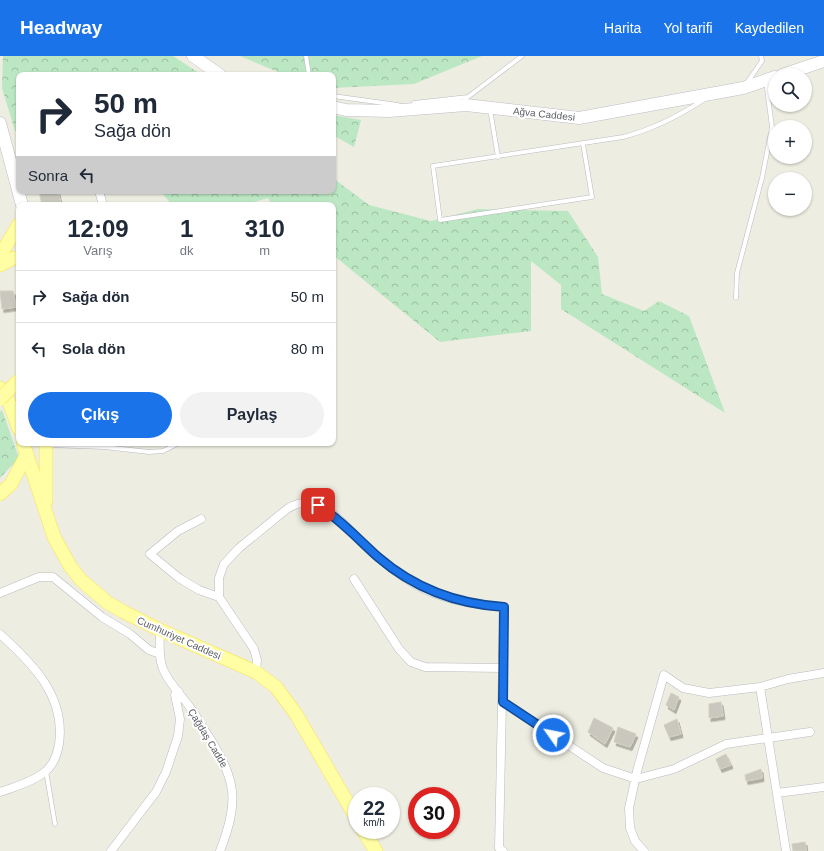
<!DOCTYPE html>
<html lang="tr">
<head>
<meta charset="utf-8">
<style>
  body { margin:0; font-family:Helvetica,sans-serif; background:#f2f2f3; color:#1f2937; height:100vh; display:flex; flex-direction:column; font-size:15px; white-space:nowrap }
  * { box-sizing:border-box; margin:0 }
  p { font-size:13px; color:#747a83 }
  .icon { flex:none; width:22px; height:22px; fill:none; stroke:currentColor; stroke-width:2; stroke-linecap:round; stroke-linejoin:round }
  .map { position:relative; flex:1; overflow:hidden }
  .drawer { position:absolute; left:16px; top:146px; width:320px; height:244px; display:flex; flex-direction:column; background:#fff; border-radius:8px; box-shadow:0 1px 3px #0004 }
  .drawer>* { flex:none }
  .guide { position:absolute; left:16px; top:16px; width:320px; height:122px; border-radius:8px; box-shadow:0 1px 3px #0004; background:#fff; color:#1f2937; overflow:hidden }
  .buttons { position:absolute; left:768px; top:12px; display:grid; gap:8px }
  .buttons a { display:grid; place-items:center; width:44px; height:44px; border-radius:50%; background:#fff; box-shadow:0 1px 3px #0004; font-size:20px }
  .speed { position:absolute; left:348px; top:731px; display:flex; gap:8px; font-size:20px; font-weight:700; text-align:center }
  .speed>* { display:grid; place-content:center; width:52px; height:52px; border-radius:50%; background:#fff; box-shadow:0 1px 3px #0004; line-height:1 }
  .speed small { font-size:10px; font-weight:400 }
  .speed .limit { border:6px solid #d22; background:#fff; color:#111 }
  .pin { position:absolute; display:grid; place-items:center; width:34px; height:34px; color:#fff; margin:-17px; border-radius:8px; box-shadow:0 2px 6px #0006 }
  .me { position:absolute; width:44px; margin:-22px; rotate:303deg; stroke-linejoin:round; filter:drop-shadow(0 0 3px #0008) }
  .turn { display:flex; align-items:center; gap:14px; height:84px; padding:0 12px; font-size:18px }
  .turn .icon { width:52px; height:52px; stroke-width:2.5 }
  .turn b { display:block; font-size:28px; line-height:34px }
  .then { display:flex; align-items:center; height:38px; padding:0 12px; background:#0003; gap:8px; font-size:15px }
  .eta { display:flex; justify-content:space-evenly; align-items:center; height:68px; text-align:center }
  .eta b { font-size:24px; font-weight:800; line-height:28px }
  .action { display:flex; gap:8px; margin-top:auto; padding:8px 12px }
  .action a { flex:1; height:46px; border-radius:24px; background:#1a73e8; color:#fff; font-size:16px; font-weight:800; line-height:46px; text-align:center }
  .action a+a { background:#f2f2f3; color:#1f2937 }
  ul { padding:0; list-style:none }
  li { display:flex; align-items:center; gap:12px; height:52px; padding:0 12px; border-top:1px solid #e0e1e3 }
  li div { flex:1 }
  li b { display:block; font-size:15px }
  li em { font-style:normal }
  header { display:flex; align-items:center; gap:24px; box-sizing:border-box; height:56px; padding:0 20px; background:#1a73e8; color:#fff }
  header strong { font-size:19px }
  nav { display:flex; gap:22px; margin-inline-start:auto; font-size:14px }
  .map>svg:first-child { display:block }
  .forest { fill:url(#forest-crowns) }
  .building { fill:#c9c7be; stroke:#d3d0bf; filter:url(#shadow) }
  .lines { fill:none; stroke-linecap:round; stroke-linejoin:round }
  .lane-casing { stroke:#b9bbc1; stroke-width:5 }
  .street-casing { stroke:#b9bbc1; stroke-width:9 }
  .secondary-casing { stroke:#bcbec6; stroke-width:13 }
  .primary-casing { stroke:#fae44f; stroke-width:14 }
  .lane { stroke:#fff; stroke-width:4 }
  .street { stroke:#fff; stroke-width:8 }
  .secondary { stroke:#fff; stroke-width:12 }
  .primary { stroke:#fffea5; stroke-width:13 }
  .primary-bridge-casing { stroke:#fae44f; stroke-width:14; stroke-linecap:butt }
  .primary-bridge { stroke:#fffea5; stroke-width:13 }
  .route-casing { stroke:#114b97; stroke-width:10 }
  .route { stroke:#1a73e8; stroke-width:7 }
  .labels { text-anchor:middle; dominant-baseline:central; stroke-width:4; stroke-linejoin:round; paint-order:stroke }
  .street-label { font-size:10px; fill:#5a5d63; stroke:#fff }
</style>
</head>
<body>
<header>
<strong>Headway</strong>
<nav><a>Harita</a><a>Yol tarifi</a><a>Kaydedilen</a></nav>
</header>
<div class="map">
<svg width="824" height="795" viewBox="0 0 824 795">
  <defs>
    <pattern id="forest-crowns" width="20" height="18" patternUnits="userSpaceOnUse"><rect width="20" height="18" fill="#bce7c3"/><path d="M2 6a3 3 0 1 1 6 0M12 15a3 3 0 1 1 6 0" fill="none" stroke="#9cbea2"/></pattern>
    <filter id="shadow"><feDropShadow dx="2" dy="3.5" stdDeviation="0" flood-color="#0004"/></filter>
  </defs>
  <rect width="100%" height="100%" fill="#eeede1"/>
  <path class="forest" d="M3,0H173L202,19H19V77L15,75L2,32Z
    M240,0H482L414,28L333,32V19H285Z
    M333,59L361,64L354,91L333,79Z
    M333,122L369,149L431,165L478,153L568,155L598,201L602,238L644,255L659,245L689,260L725,357L561,253V229L531,205V275L440,286L333,199V149H272L268,142L243,149H172L163,138H103V135H333Z
    M2,354L19,402L0,422V356Z"/>
  <path class="building" d="M39,135H58L61,149H42Z
    M0,235H13L16,251L2,253Z
    M671,637L679,641L674,654L666,649Z
    M721,646L723,660L709,662V648Z
    M594,662L613,672L605,688L588,676Z
    M677,663L681,678L669,681L664,669Z
    M618,671L636,678L630,691L614,686Z
    M726,698L731,709L720,713L716,703Z
    M761,713L762,722L746,725L745,719Z
    M805,786L806,795H793L792,788Z"/>
  <g class="lines">
    <g class="lane-casing">
      <path id="lane" d="M306,0L309,19
        M746,28L762,5L761,0
        M333,40L398,49
        M414,47L468,41L522,0
        M490,53L498,101
        M583,88L592,141L440,164L433,110L623,81C654,73 679,60 705,43
        M736,242L737,217L762,122L772,71L766,25
        M49,389L104,391L149,396L163,395L179,387
        M46,715L55,768"/>
    </g>
    <g class="street-casing">
      <path id="street" d="M99,135L103,149
        M201,463L178,475L150,498L179,522L199,534L219,541L254,593L257,604L256,616
        M354,523L399,593L411,606L425,611L503,612
        M0,537L39,521H53L102,561L130,578L149,594L160,598
        M219,541V522L224,508L239,492L287,453C296,447 308,444 318,449C335,457 348,472 360,485C379,503 400,521 424,533C449,545 476,549 504,551L499,792L503,795
        M160,574C160,587 158,601 163,613C168,626 181,639 189,650C197,660 202,671 209,681C237,725 239,746 220,795
        M0,578C32,607 66,640 59,688C57,700 53,711 42,718C30,727 14,731 0,736
        M760,631L786,795
        M503,646L603,712L636,723L674,713L726,688L810,676
        M777,737L824,731
        M111,795L156,736L166,716L178,680L180,663L175,639L178,635
        M644,795L635,785L630,772L629,752L637,715L664,619L683,632L709,637L760,631L788,623L824,617"/>
    </g>
    <g class="secondary-casing">
      <path id="secondary" d="M193,0L220,19
        M782,19L824,5
        M333,51L346,54L389,55L466,49L579,62L743,32L775,21
        M0,67L22,149"/>
    </g>
    <g class="primary-casing">
      <path id="primary" d="M0,200L19,168
        M0,209L14,202H19
        M0,332L9,346L19,373
        M23,387L54,481L70,510L81,524L108,547L124,556L160,574L256,616L276,631L296,658L357,763
        M46,387V445
        M0,438L11,428L27,398
        M363,774L376,795"/>
    </g>
    <use href="#lane" class="lane"/>
    <use href="#street" class="street"/>
    <use href="#secondary" class="secondary"/>
    <use href="#primary" class="primary"/>
    <g class="primary-bridge-casing">
      <path id="primary-bridge" d="M0,343L19,324"/>
    </g>
    <use href="#primary-bridge" class="primary-bridge"/>
  </g>
  <g class="lines">
    <g class="route-casing">
      <path id="route" d="M318,449C341,464 358,483 378,501C415,533 456,548 504,551L503,646L553,679"/>
    </g>
    <use href="#route" class="route"/>
  </g>
  <g class="labels">
    <g class="street-label">
      <text transform="translate(544 58) rotate(6)">Ağva Caddesi</text>
      <text transform="translate(179 582) rotate(24)">Cumhuriyet Caddesi</text>
      <text transform="translate(208 682) rotate(59)">Çağdaş Cadde</text>
    </g>
  </g>
</svg>
<div class="buttons">
<a><svg class="icon" aria-label="search" viewBox="0 0 24 24"><circle cx="10" cy="10" r="6"/><path d="M15 15l6 6"/></svg></a>
<a>+</a>
<a>−</a>
</div>
<div class="speed"><div>22<small>km/h</small></div><div class="limit">30</div></div>
<div class="pin" style="left:318px;top:449px;background:#d93025"><svg class="icon" aria-label="arrive" viewBox="0 0 24 24"><path d="M6 21V4h12l-3 4 3 4H6"/></svg></div>
<svg class="me" style="left:553px;top:679px" viewBox="-20 -20 40 40"><circle r="17" fill="#1a73e8" stroke="#fff" stroke-width="3"/><path d="M0-11L8 9 0 5-8 9z" fill="#fff"/></svg>
<div class="guide">
<div class="turn"><svg class="icon" aria-label="right" viewBox="0 0 24 24"><path d="M7 20v-9h11M14 6l5 5-5 5"/></svg><div><b>50 m</b>Sağa dön</div></div>
<div class="then">Sonra<svg class="icon" aria-label="left" viewBox="0 0 24 24"><path d="M17 20v-9H6M10 6l-5 5 5 5"/></svg></div>
</div>
<section class="drawer">
<div class="eta">
<div><b>12:09</b><p>Varış</p></div>
<div><b>1</b><p>dk</p></div>
<div><b>310</b><p>m</p></div>
</div>
<ul>
<li><svg class="icon" aria-label="right" viewBox="0 0 24 24"><path d="M7 20v-9h11M14 6l5 5-5 5"/></svg><div><b>Sağa dön</b></div><em>50 m</em></li>
<li><svg class="icon" aria-label="left" viewBox="0 0 24 24"><path d="M17 20v-9H6M10 6l-5 5 5 5"/></svg><div><b>Sola dön</b></div><em>80 m</em></li>
</ul>
<div class="action"><a>Çıkış</a><a>Paylaş</a></div>
</section>
</div>
</body>
</html>
